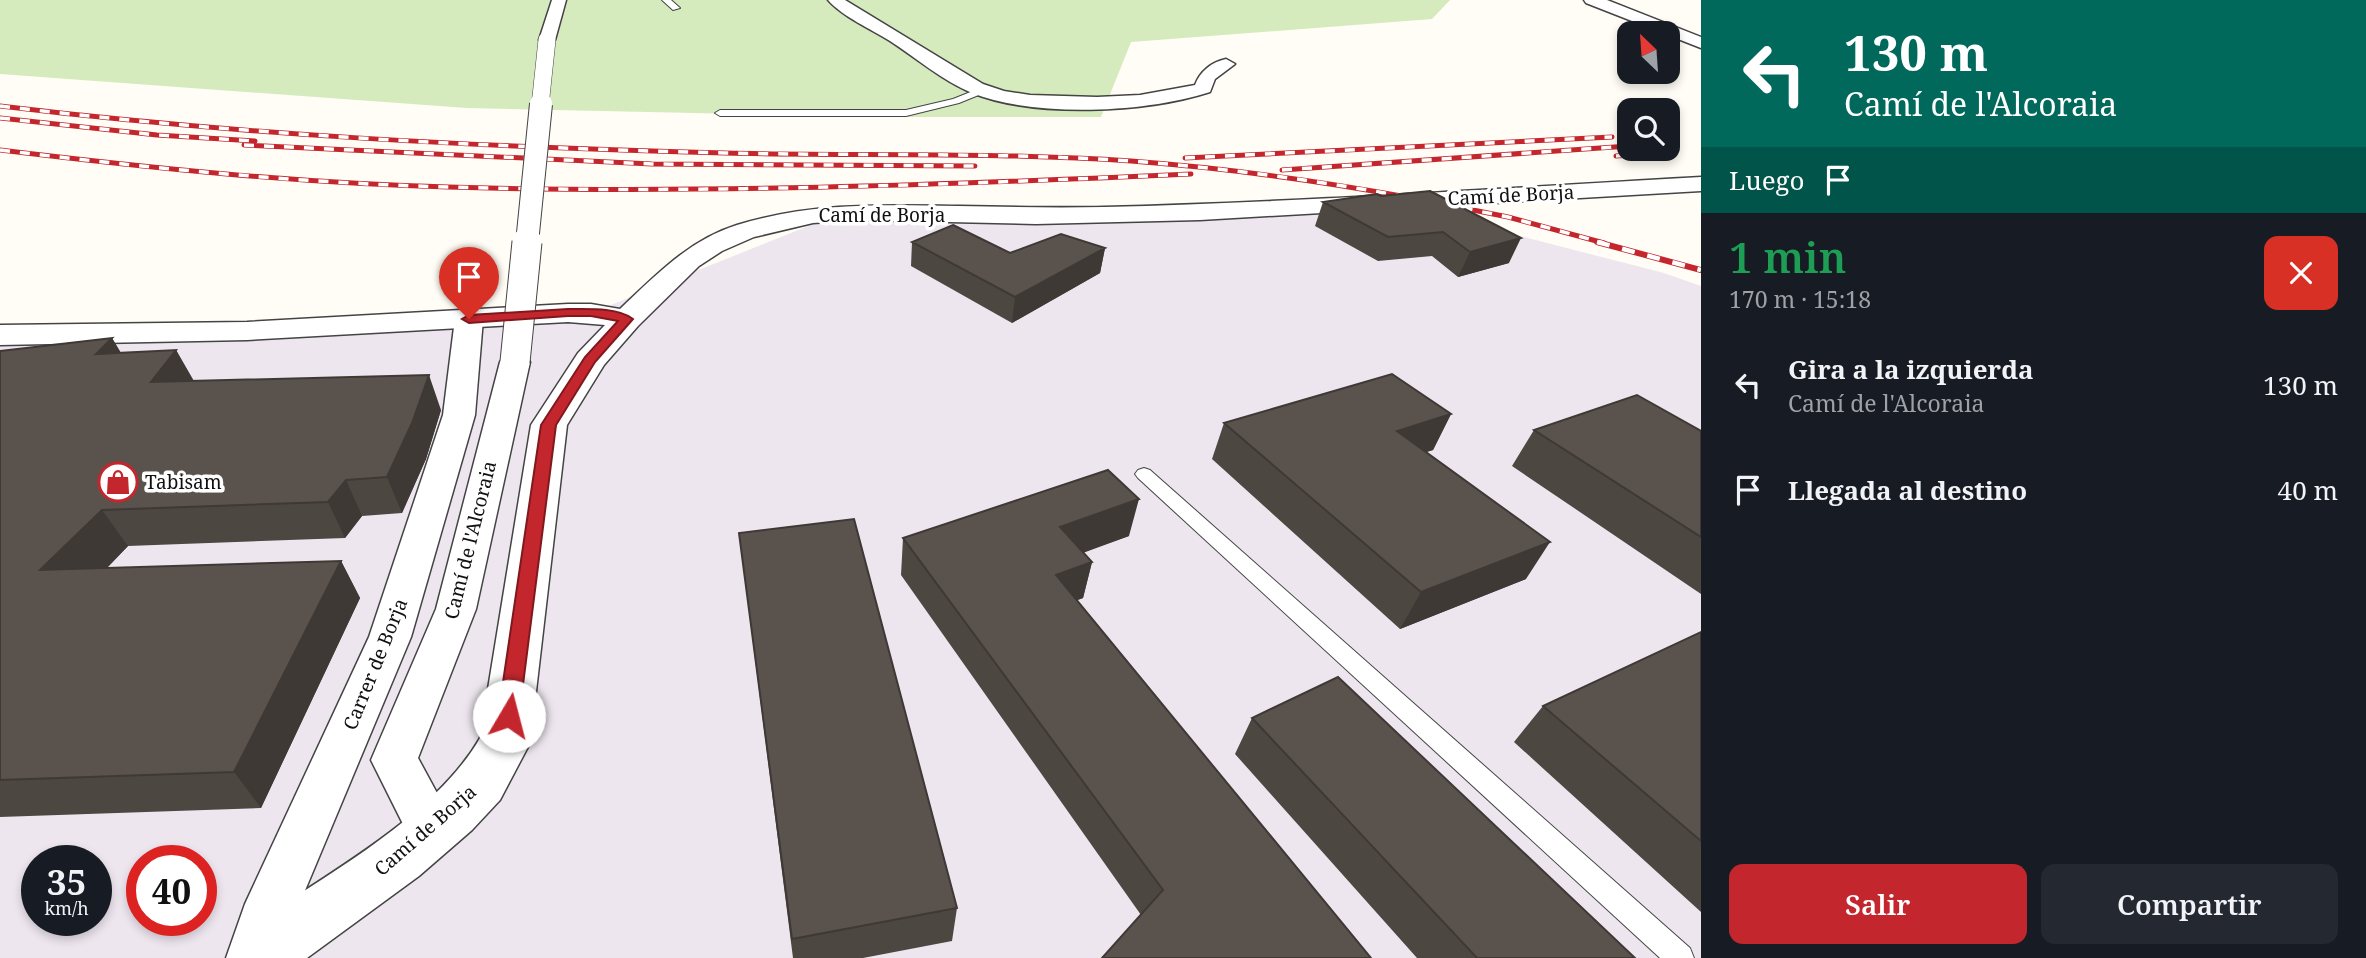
<!DOCTYPE html>
<html lang="es">
<head>
<meta charset="utf-8">
<style>
  body { margin:0; font-family:"Noto Serif",serif; background:#242831; color:#f1f3f6; height:100vh; display:flex; flex-direction:column; font-size:26px; white-space:nowrap }
  * { box-sizing:border-box; margin:0 }
  p { font-size:23px; color:#9ea1a6 }
  .icon { flex:none; width:38px; height:38px; fill:none; stroke:currentColor; stroke-width:2; stroke-linecap:round; stroke-linejoin:round }
  .map { position:relative; flex:1; overflow:hidden }
  .side { display:flex; flex-direction:column; background:#171b24; width:665px }
  .side>* { flex:none }
  .guide { background:#00695c; color:#fff; overflow:hidden }
  .needle { width:46px; rotate:335deg }
  .controls { position:absolute; left:1617px; top:21px; display:grid; gap:14px }
  .controls a { display:grid; place-items:center; width:63px; height:63px; border-radius:14px; background:#171b24; box-shadow:0 4px 10px #0003; font-size:35px }
  .speed { position:absolute; left:21px; top:845px; display:flex; gap:14px; font-size:35px; font-weight:700; text-align:center }
  .speed>* { display:grid; place-content:center; width:91px; height:91px; border-radius:50%; background:#171b24; box-shadow:0 4px 10px #0003; line-height:1 }
  .speed small { font-size:18px; font-weight:400 }
  .speed .limit { border:10px solid #d22; background:#fff; color:#111 }
  .pin { position:absolute; display:grid; place-items:center; width:60px; height:60px; color:#fff; margin:-72px -30px; border-radius:50% 50% 50% 0; rotate:-45deg; box-shadow:0 0 7px #0007 }
  .pin .icon { rotate:45deg }
  .me { position:absolute; width:77px; margin:-38px; rotate:8deg; stroke-linejoin:round; filter:drop-shadow(0 0 5px #0008) }
  .turn { display:flex; align-items:center; gap:24px; height:147px; padding:0 28px; font-size:32px }
  .turn .icon { width:91px; height:91px; stroke-width:2.5 }
  .turn b { display:block; font-size:49px; line-height:60px }
  .then { display:flex; align-items:center; height:66px; padding:0 28px; background:#0003; gap:14px; font-size:26px }
  .round { display:grid; place-items:center; flex:none; width:74px; height:74px; border-radius:14px; background:#242831 }
  .head { display:flex; align-items:center; justify-content:space-between; height:119px; padding:0 28px }
  h1 { font-size:42px; font-weight:600; line-height:52px; color:#1e9e55 }
  .primary-button { display:flex; gap:14px; margin-top:auto; padding:14px 28px }
  .primary-button a { flex:1; height:80px; border-radius:14px; background:#c4262e; color:#fff; font-size:28px; font-weight:600; line-height:80px; text-align:center }
  .primary-button a+a { background:#242831; color:#f1f3f6 }
  ul { padding:0; list-style:none }
  li { display:flex; align-items:center; gap:21px; height:105px; padding:0 28px }
  li div { flex:1 }
  li b { display:block; font-size:26px }
  li em { font-style:normal }
  main { display:flex; flex:1; min-height:0 }
  .map>svg:first-child { display:block }
  .industrial { fill:#eee6ef; fill-rule:evenodd }
  .green { fill:#d5ebbd }
  .lines { fill:none; stroke-linecap:round; stroke-linejoin:round }
  .service-casing { stroke:#444; stroke-width:2 }
  .minor-casing { stroke:#444; stroke-width:3 }
  .tertiary-casing { stroke:#444; stroke-width:3 }
  .service { fill:#fff; fill-rule:evenodd }
  .minor { fill:#fff; fill-rule:evenodd }
  .tertiary { fill:#fff; fill-rule:evenodd }
  .rail-far1-casing { stroke:#c4262e; stroke-width:5 }
  .rail-casing { stroke:#c4262e; stroke-width:6 }
  .rail-far1 { stroke:#fff; stroke-width:3.5; stroke-dasharray:10; stroke-linecap:butt }
  .rail { stroke:#fff; stroke-width:4.5; stroke-dasharray:13; stroke-linecap:butt }
  .minor-bridge-far2-casing { stroke:#444; stroke-width:18; stroke-linecap:butt }
  .minor-bridge-far1-casing { stroke:#444; stroke-width:24; stroke-linecap:butt }
  .minor-bridge-casing { stroke:#444; stroke-width:31; stroke-linecap:butt }
  .minor-bridge-far2 { stroke:#fff; stroke-width:17 }
  .minor-bridge-far1 { stroke:#fff; stroke-width:22 }
  .minor-bridge { stroke:#fff; stroke-width:29 }
  .wall { fill:#4d4742 }
  .shaded-wall { fill:#3f3936 }
  .building { fill:#5a524d; stroke:#3f3936; stroke-width:2 }
  .route { fill:#c4262e; stroke:#7f191e; stroke-width:2 }
  .labels { text-anchor:middle; dominant-baseline:central; stroke-width:7; stroke-linejoin:round; paint-order:stroke }
  .street-label { font-size:19px; fill:#111; stroke:#fff }
  .poi-label { font-size:19px; fill:#111; stroke:#fff; text-anchor:start }
</style>
</head>
<body>
<main>
<div class="map">
<svg width="1701" height="958" viewBox="0 0 1701 958">
  <rect width="100%" height="100%" fill="#fffdf5"/>
  <path class="industrial" d="M1411,208L1664,273L1701,286V958H0V335L591,313L816,223H974L1274,215ZM37,861H96V920H37ZM142,861H201V920H142Z"/>
  <path class="green" d="M0,0H1450L1432,19L1131,42L1101,117H880L467,108L0,74Z"/>
  <g class="lines">
    <g class="service-casing">
      <path id="service" d="M662,0H671L680,8L673,10Z
        M983,87L988,90L986,92L959,103L906,116H720L715,113L720,110H906L953,99Z
        M1144,468L1150,470L1690,948L1694,958H1660L1138,478L1135,474L1138,470Z"/>
    </g>
    <g class="minor-casing">
      <path id="minor" d="M552,0H566L555,40L547,45L539,40Z
        M828,0H845L983,84L1004,91L1030,95L1097,97L1140,95L1195,85C1200,71 1212,62 1226,59L1235,64L1215,79L1210,92C1145,113 1035,118 972,93C943,81 916,58 890,41C871,29 843,17 828,0Z
        M469,311L479,313L483,319L475,415L411,637L291,924L282,958H226L245,904L369,637L443,415L455,319L459,313Z
        M515,353L526,356L530,362L476,609L418,758L457,830L450,846L432,853L414,846L371,760L436,609L500,362L504,356Z"/>
    </g>
    <g class="tertiary-casing">
      <path id="tertiary" d="M1584,0H1607L1701,37V48L1586,3Z
        M1701,177V191L1200,220L1036,224L857,220L813,223L754,237L722,251L699,266L638,326L604,365L567,425L530,743L500,800L472,830L419,876L307,958H227L235,936C313,882 432,821 480,738L531,425L578,353L605,325L568,322L247,340L0,345V325L247,322L568,304H591L620,309C656,275 689,240 737,225C812,202 881,205 958,206C1007,207 1055,208 1104,207C1303,202 1502,188 1701,177Z"/>
    </g>
    <use href="#service" class="service"/>
    <use href="#minor" class="minor"/>
    <use href="#tertiary" class="tertiary"/>
    <g class="rail-far1-casing">
      <path id="rail-far1" d="M0,106C241,135 482,147 725,153C860,156 995,152 1131,161C1226,168 1320,181 1413,198
        M0,118L157,135L255,141
        M244,145L652,164L975,166
        M0,150C149,168 298,183 448,187C696,194 943,185 1191,174
        M1616,156L1675,152
        M1185,158L1612,137
        M1282,170L1629,146
        M1443,204L1508,217L1604,243"/>
    </g>
    <g class="rail-casing">
      <path id="rail" d="M1597,242L1701,270"/>
    </g>
    <use href="#rail-far1" class="rail-far1"/>
    <use href="#rail" class="rail"/>
    <g class="minor-bridge-far2-casing">
      <path id="minor-bridge-far2" d="M540,106L547,40"/>
    </g>
    <g class="minor-bridge-far1-casing">
      <path id="minor-bridge-far1" d="M527,243L541,104"/>
    </g>
    <g class="minor-bridge-casing">
      <path id="minor-bridge" d="M515,362L527,242"/>
    </g>
    <use href="#minor-bridge-far2" class="minor-bridge-far2"/>
    <use href="#minor-bridge-far1" class="minor-bridge-far1"/>
    <use href="#minor-bridge" class="minor-bridge"/>
  </g>
  <path class="wall" d="M1377,194L1509,263L1458,277L1432,256L1378,261L1315,226L1323,202Z
    M912,242L1010,253L1105,248L1100,273L1012,323L911,266Z
    M112,338L121,353L176,350L194,381L441,410L426,459L402,513L362,516L345,538L128,546L107,568L341,561L360,598L261,808L0,817V351Z
    M1451,414L1433,450L1426,452L1526,579L1400,629L1212,459L1224,423Z
    M1534,430L1701,431V594L1512,466Z
    M739,533L957,908L952,941L863,958H793Z
    M1129,536L1083,552L1092,562L1083,598L1077,600L1371,958L1141,915L901,575L903,538Z
    M1701,632V912L1514,742L1543,706Z
    M1252,718L1635,958H1417L1235,754Z"/>
  <path class="shaded-wall" d="M1521,238L1509,263L1458,277L1470,252Z
    M1105,248L1100,273L1012,323L1015,297Z
    M112,338L132,372L96,354Z
    M176,350L195,384L151,382Z
    M429,375L441,410L426,459L402,513L387,477Z
    M1451,414L1433,450L1380,467L1397,431Z
    M346,480L362,516L345,538L328,502Z
    M1139,499L1129,536L1053,564L1060,527Z
    M102,510L128,546L70,606L40,570Z
    M1550,542L1526,579L1400,629L1421,592Z
    M341,561L360,598L261,808L234,772Z
    M1092,562L1083,598L1049,611L1056,575Z"/>
  <path class="building" d="M1430,191L1521,238L1470,252L1443,232L1388,237L1323,202L1377,194L1381,196Z
    M953,225L1010,253L1061,234L1105,248L1015,297L912,242Z
    M112,338L96,354L176,350L151,382L429,375L412,423L387,477L346,480L328,502L102,510L40,570L341,561L234,772L0,780V351Z
    M1392,374L1451,414L1397,431L1550,542L1421,592L1224,423Z
    M1637,395L1701,431V537L1534,430Z
    M1108,470L1139,499L1060,527L1092,562L1056,575L1371,958H1102L1163,890L903,538Z
    M854,519L957,908L792,939L739,533Z
    M1701,632V841L1543,706Z
    M1338,677L1635,958H1477L1252,718Z"/>
  <path class="route" d="M568,309C587,309 618,307 633,319L595,362L556,425L519,716L516,722L509,725L501,722L498,716L541,425L585,357L618,321L591,316H568L469,323L462,319L469,315Z"/>
  <defs>
    <g id="shop-ring" transform="scale(2.0125)"><circle r="9.5" fill="#fff" stroke="#c4262e" stroke-width="1.5"/><path d="M-5-2.5h2.3a2.7 3.5 0 0 1 5.4 0H5L5.5 6h-11ZM-1.5-2.5h3a1.5 2.3 0 0 0-3 0Z" fill="#c4262e"/></g>
  </defs>
  <g fill-rule="evenodd">
    <use href="#shop-ring" x="118" y="482"/>
  </g>
  <g class="labels">
    <g class="street-label">
      <text transform="translate(1511 195) rotate(-3)">Camí de Borja</text>
      <text x="882" y="215">Camí de Borja</text>
      <text transform="translate(470 540) rotate(-76)">Camí de l'Alcoraia</text>
      <text transform="translate(375 664) rotate(-68)">Carrer de Borja</text>
      <text transform="translate(425 830) rotate(-41)">Camí de Borja</text>
    </g>
    <g class="poi-label">
      <text x="145" y="482">Tabisam</text>
    </g>
  </g>
</svg>
<div class="controls">
<a><svg class="needle" viewBox="-14 -14 28 28"><path d="M0-13l5 13h-10z" fill="#e53935"/><path d="M0 13l5-13h-10z" fill="#9ea1a6"/></svg></a>
<a><svg class="icon" aria-label="search" viewBox="0 0 24 24"><circle cx="10" cy="10" r="6"/><path d="M15 15l6 6"/></svg></a>
</div>
<div class="speed"><div>35<small>km/h</small></div><div class="limit">40</div></div>
<div class="pin" style="left:469px;top:319px;background:#d93025"><svg class="icon" aria-label="arrive" viewBox="0 0 24 24"><path d="M6 21V4h12l-3 4 3 4H6"/></svg></div>
<svg class="me" style="left:509px;top:716px" viewBox="-20 -20 40 40"><circle r="19" fill="#fff"/><path d="M0-13L10 11 0 6-10 11z" fill="#c4262e"/></svg>
</div>
<section class="side">
<div class="guide">
<div class="turn"><svg class="icon" aria-label="left" viewBox="0 0 24 24"><path d="M17 20v-9H6M10 6l-5 5 5 5"/></svg><div><b>130 m</b>Camí de l'Alcoraia</div></div>
<div class="then">Luego<svg class="icon" aria-label="arrive" viewBox="0 0 24 24"><path d="M6 21V4h12l-3 4 3 4H6"/></svg></div>
</div>
<div class="head"><div><h1>1 min</h1><p>170 m · 15:18</p></div><a class="round" style="background:#d93025;color:#fff"><svg class="icon" aria-label="close" viewBox="0 0 24 24"><path d="M6 6l12 12M18 6L6 18"/></svg></a></div>
<ul>
<li><svg class="icon" aria-label="left" viewBox="0 0 24 24"><path d="M17 20v-9H6M10 6l-5 5 5 5"/></svg><div><b>Gira a la izquierda</b><p>Camí de l'Alcoraia</p></div><em>130 m</em></li>
<li><svg class="icon" aria-label="arrive" viewBox="0 0 24 24"><path d="M6 21V4h12l-3 4 3 4H6"/></svg><div><b>Llegada al destino</b></div><em>40 m</em></li>
</ul>
<div class="primary-button"><a>Salir</a><a>Compartir</a></div>
</section>
</main>
</body>
</html>
